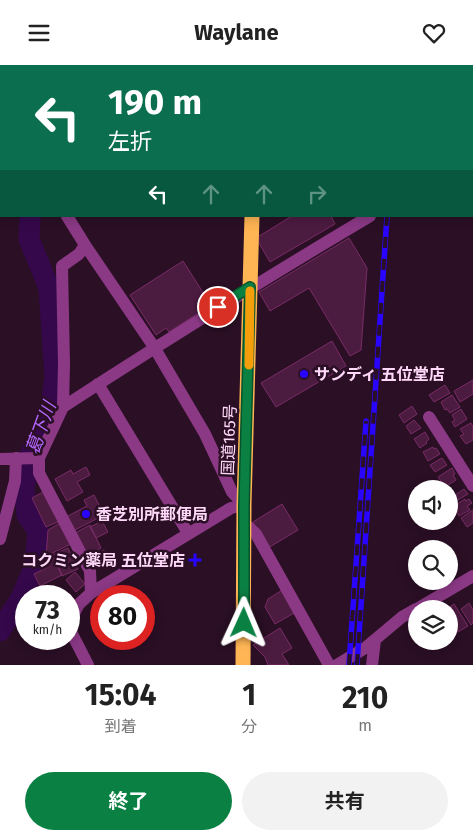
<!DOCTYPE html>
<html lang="ja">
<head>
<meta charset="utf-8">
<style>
  body { margin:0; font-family:"Fira Sans","Noto Sans JP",sans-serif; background:#f2f2f2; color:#222; height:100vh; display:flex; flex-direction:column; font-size:19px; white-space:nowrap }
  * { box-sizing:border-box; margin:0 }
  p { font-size:16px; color:#767676 }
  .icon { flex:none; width:28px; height:28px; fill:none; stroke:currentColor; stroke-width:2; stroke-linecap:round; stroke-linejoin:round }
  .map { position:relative; height:600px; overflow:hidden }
  .panel { display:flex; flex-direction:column; background:#fff; flex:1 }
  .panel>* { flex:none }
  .top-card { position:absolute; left:0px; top:0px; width:474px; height:152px; box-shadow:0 2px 12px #0003; background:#0b6e4f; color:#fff; overflow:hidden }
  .fabs { position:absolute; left:408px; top:415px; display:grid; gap:10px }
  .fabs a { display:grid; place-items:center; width:50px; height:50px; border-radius:50%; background:#fff; box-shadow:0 2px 12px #0003; font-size:25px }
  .speed { position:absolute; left:15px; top:520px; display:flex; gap:10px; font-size:25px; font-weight:700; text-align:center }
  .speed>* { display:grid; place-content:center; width:65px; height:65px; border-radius:50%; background:#fff; box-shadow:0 2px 12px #0003; line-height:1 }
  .speed small { font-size:12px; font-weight:400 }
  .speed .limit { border:8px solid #d22; background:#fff; color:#111 }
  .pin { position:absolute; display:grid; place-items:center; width:42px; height:42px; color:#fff; margin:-21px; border:2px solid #fff; border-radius:50%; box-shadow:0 1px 5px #0007 }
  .me { position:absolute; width:55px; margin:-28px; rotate:1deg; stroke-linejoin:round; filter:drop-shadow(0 0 4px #0008) }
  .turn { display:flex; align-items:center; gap:18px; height:105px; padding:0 25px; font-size:22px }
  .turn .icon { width:65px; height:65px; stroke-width:2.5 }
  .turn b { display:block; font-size:35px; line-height:42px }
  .lanes { display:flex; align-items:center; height:48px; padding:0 25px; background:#0003; justify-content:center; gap:25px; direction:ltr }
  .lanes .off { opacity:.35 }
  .eta { display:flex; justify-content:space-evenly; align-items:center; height:85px; text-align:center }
  .eta b { font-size:30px; font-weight:700; line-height:35px }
  .button { display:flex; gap:10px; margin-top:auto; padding:10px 25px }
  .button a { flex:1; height:58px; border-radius:30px; background:#0b8043; color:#fff; font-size:20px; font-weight:700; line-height:58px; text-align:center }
  .button a+a { background:#f2f2f2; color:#222 }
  header { display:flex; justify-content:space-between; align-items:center; height:65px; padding:0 25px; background:#fff; font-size:22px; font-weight:700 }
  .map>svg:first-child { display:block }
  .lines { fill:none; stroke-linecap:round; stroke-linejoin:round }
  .river { stroke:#35084b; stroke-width:21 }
  .building { fill:#4c1b40; stroke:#792c67 }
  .minor { stroke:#8b3985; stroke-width:12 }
  .highway { stroke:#ffb554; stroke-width:15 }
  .rail-casing { stroke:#2905ff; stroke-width:5.5 }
  .rail { stroke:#2b0f25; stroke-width:4; stroke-dasharray:11; stroke-linecap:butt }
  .route-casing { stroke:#07532c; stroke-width:12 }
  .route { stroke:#0b8043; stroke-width:9 }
  .slow { stroke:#f59e0b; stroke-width:9 }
  .poi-dot { fill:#2905ff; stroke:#2b0f25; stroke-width:2 }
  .labels { text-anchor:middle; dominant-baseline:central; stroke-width:5; stroke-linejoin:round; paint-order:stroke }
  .poi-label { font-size:16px; font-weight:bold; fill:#ffd9f9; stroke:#2b0f25; text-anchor:start }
  .street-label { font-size:16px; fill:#ffd9f9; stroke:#2b0f25 }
  .water-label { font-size:18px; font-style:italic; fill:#b467ff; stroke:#2b0f25 }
</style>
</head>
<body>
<header><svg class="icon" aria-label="menu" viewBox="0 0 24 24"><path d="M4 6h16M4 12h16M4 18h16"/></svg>Waylane<svg class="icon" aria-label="heart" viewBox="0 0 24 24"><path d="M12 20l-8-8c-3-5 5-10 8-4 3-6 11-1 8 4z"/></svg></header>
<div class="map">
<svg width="473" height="600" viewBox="0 0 473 600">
  <rect width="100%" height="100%" fill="#2b0f25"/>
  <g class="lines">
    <path class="river" d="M231,1L233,0
      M0,566L21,533L35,500L38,466L27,450L24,423L29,392L51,343L55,312L49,223L29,174L30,151"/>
  </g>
  <path class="building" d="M444,0H473V36L472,1H442Z
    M292,151H331L335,159L270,197L256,173Z
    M349,173L367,203L361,285L350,291L309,223L270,246L259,227Z
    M183,196L211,240L169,267L166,263L156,270L130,230Z
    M332,276L346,301L276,342L261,318Z
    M473,315V329L460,337L454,326Z
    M445,320L450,328L434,337L429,330Z
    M452,330L460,342L450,348L447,344L445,345L441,337Z
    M412,341L417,349L404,358L399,350Z
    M461,344L467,354L455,362L452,357L455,355L452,350Z
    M414,355L421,363L411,369L406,361Z
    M471,358L473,362V375L466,379L460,371L464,369L460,364Z
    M425,367L429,374L426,377L427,378L420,383L414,374Z
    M433,382L434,384L436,383L440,389L428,396L423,387Z
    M442,393L447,400L435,407L430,400Z
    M86,402L90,410L77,417L83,427L67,436L55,414L71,405L73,409Z
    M452,403L455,409L453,410L456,415L445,422L438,412Z
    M464,424L468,429L451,439L449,434Z
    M45,426L60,456L46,462L32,433Z
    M94,430L104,450L73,466L66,452L87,441L84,435Z
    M465,434L466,436L469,434L472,438L467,441L470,445L459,451L454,441Z
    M282,439L298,465L268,483L253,457Z
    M473,445V458L467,462L461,453Z
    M102,456L108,467L96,473L90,462Z
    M60,458L71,479L46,491L48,465Z
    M90,460L101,483L87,491L75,468Z
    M68,483L78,504L62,511L52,490Z
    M104,485L109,496L94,503L89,492Z
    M54,493L62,510L40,521L34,509L46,503L44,498Z
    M75,507L85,519L76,527L66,515Z
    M284,524L296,547L275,559L265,542L268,534Z
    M469,538L473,545V558L471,560L461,544Z
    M454,539L468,561L458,567L449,552V544H447Z
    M449,553L457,568L454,570L449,562Z
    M280,563L292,583L282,589L289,600H268L265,592L253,580Z"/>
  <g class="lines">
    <path class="minor" d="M415,0L416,1
      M128,1L129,0
      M0,56L1,58
      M472,88H473
      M472,97L473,98
      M67,151L85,180L154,282L205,369L232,427L244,440L231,443L91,528L79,539L69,558
      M85,180L79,189L62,201L64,299L63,342L39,393V408L90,506L91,528
      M98,319L188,468
      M63,342C164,276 266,213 370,151
      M429,352L473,421
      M0,394L39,393
      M244,458L256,469L329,600
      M0,474L15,416L16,393
      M417,544L473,511
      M69,563L88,600
      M337,600L365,583L402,552L416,544
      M372,600L375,575"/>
    <path class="highway" d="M255,1L256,0
      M243,600L244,440L252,151"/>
    <g class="rail-casing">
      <path id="rail" d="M403,1V0
        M349,600L366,356
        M357,600L387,151"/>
    </g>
    <use href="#rail" class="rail"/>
  </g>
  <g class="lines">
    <g class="route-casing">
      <path id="route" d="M218,242L250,222L244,440V558"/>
    </g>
    <use href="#route" class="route"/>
    <path class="slow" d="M249,300L250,226"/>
  </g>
  <g class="poi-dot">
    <circle cx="304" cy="309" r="5"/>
    <circle cx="86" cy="449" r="5"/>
    <path d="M192.5 487.5h5v5h5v5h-5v5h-5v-5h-5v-5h5z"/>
  </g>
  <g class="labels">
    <g class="poi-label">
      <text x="314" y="309">サンディ 五位堂店</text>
      <text x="96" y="449">香芝別所郵便局</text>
      <text x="185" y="495" text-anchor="end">コクミン薬局 五位堂店</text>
    </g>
    <g class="street-label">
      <text transform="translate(229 375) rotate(-88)">国道165号</text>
    </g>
    <g class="water-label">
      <text transform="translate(41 363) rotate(-70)">葛下川</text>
    </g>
  </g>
</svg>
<div class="fabs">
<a><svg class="icon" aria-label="sound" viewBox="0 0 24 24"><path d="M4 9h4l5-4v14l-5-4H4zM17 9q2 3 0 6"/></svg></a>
<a><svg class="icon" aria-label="search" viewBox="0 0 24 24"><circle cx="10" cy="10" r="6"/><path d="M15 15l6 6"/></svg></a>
<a><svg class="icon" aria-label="layers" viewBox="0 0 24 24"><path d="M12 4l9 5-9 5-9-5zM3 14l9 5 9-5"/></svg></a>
</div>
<div class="speed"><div>73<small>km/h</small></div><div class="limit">80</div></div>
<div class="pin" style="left:218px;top:242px;background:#d93025"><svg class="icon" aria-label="arrive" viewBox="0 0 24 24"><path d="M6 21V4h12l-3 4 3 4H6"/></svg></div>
<svg class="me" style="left:244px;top:558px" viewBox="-20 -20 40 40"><path d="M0-17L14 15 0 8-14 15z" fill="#0b8043" stroke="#fff" stroke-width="4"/></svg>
<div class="top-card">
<div class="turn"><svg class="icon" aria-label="left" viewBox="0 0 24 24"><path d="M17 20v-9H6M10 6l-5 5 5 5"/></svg><div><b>190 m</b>左折</div></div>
<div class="lanes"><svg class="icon" aria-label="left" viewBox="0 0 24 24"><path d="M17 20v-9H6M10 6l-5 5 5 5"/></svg><svg class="icon off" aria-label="ahead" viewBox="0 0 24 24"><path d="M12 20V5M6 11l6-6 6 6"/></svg><svg class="icon off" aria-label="ahead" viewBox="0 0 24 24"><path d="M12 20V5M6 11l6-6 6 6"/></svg><svg class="icon off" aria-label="right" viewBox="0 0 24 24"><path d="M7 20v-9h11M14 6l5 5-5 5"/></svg></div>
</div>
</div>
<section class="panel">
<div class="eta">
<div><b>15:04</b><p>到着</p></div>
<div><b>1</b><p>分</p></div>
<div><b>210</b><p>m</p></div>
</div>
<div class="button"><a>終了</a><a>共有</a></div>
</section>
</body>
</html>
